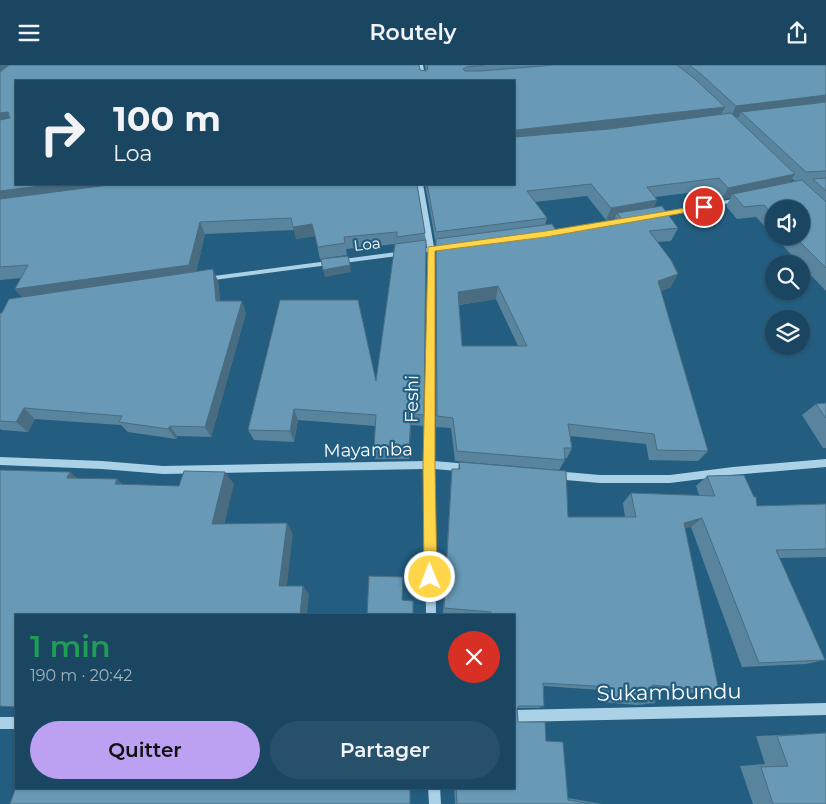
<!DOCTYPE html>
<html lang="fr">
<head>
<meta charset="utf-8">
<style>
  body { margin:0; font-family:Montserrat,sans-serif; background:#27506a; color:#f1f3f6; height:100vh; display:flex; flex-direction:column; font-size:19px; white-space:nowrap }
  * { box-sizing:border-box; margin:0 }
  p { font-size:16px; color:#9fb1bd }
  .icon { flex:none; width:28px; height:28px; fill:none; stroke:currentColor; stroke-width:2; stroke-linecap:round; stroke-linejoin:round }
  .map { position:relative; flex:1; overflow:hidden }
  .sheet { position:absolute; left:15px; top:549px; width:500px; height:175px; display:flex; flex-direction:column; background:#1a4661; border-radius:0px; box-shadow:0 1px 4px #0004,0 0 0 1px #385e76 }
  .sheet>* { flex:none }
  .top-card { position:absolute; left:15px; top:15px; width:500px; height:105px; border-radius:0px; box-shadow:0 1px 4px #0004,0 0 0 1px #385e76; background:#1a4661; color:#f1f3f6; overflow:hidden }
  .buttons { position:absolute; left:765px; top:135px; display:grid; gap:10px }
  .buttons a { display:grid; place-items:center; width:45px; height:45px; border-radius:50%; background:#1a4661; box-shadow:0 1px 4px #0004,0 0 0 1px #385e76; font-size:25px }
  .pin { position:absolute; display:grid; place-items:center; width:42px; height:42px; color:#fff; margin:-21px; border:2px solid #fff; border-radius:50%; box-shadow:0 1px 5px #0007 }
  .me { position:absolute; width:55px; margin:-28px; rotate:359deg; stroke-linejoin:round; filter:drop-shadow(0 0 4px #0008) }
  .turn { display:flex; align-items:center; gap:18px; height:105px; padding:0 15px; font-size:22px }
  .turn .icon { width:65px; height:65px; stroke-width:2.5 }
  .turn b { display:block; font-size:35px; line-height:42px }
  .round { display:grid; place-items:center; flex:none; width:52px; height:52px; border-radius:26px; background:#27506a }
  .head { display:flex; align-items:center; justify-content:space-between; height:85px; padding:0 15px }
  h1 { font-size:30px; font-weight:600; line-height:38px; color:#1e9e55 }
  .cta { display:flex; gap:10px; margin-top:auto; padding:10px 15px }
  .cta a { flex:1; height:58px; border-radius:30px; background:#bca0f2; color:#111; font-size:20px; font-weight:600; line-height:58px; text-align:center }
  .cta a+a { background:#27506a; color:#f1f3f6 }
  header { display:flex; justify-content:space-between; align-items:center; height:65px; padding:0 15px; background:#1a4661; font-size:22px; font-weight:600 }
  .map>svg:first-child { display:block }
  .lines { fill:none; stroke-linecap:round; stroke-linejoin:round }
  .minor { fill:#abd1e7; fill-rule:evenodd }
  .wall { fill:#59849d; fill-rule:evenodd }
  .shaded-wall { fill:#496c80 }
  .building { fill:#689ab7; stroke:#496c80; fill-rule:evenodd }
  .route { fill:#ffd54a; stroke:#a68a30 }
  .labels { text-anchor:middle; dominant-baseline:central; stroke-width:4.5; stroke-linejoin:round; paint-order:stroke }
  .far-street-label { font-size:15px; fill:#fff; stroke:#235e81 }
  .street-label { font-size:18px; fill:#fff; stroke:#235e81 }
  .near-street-label { font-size:21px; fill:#fff; stroke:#235e81 }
</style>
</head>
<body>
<header><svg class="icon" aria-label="menu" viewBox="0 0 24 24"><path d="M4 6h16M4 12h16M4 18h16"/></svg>Routely<svg class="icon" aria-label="share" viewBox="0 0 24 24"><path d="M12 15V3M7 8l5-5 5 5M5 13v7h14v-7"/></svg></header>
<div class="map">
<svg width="826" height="739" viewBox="0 0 826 739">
  <rect width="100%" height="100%" fill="#235e81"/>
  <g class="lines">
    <path class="minor" d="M419,0H423L426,16H422Z
      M417,119H423L434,182L448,180L451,182L448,184L434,186V396L469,399L472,400L474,403L472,406L469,407L434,404L436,550H426L424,404L163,409L102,404L0,400V392L102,396L163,401L425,396L428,187L206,216L202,214L206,212L427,183Z
      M739,133L742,135L741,136L656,152L653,150L656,148Z
      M623,154L625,155V157L580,165L577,163L580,161Z
      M826,394V402L733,410L670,418H600L554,414L551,413L549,410L551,407L554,406L600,410H670L733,402Z
      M826,638V650L514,657V645Z
      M0,652H16V664H0Z
      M428,722H440L441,739H429Z"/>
  </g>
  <path class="wall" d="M0,0L420,5L426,6L425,0H826V226L801,200V199H800L774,171H801L774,144V171L756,152L737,154L726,141L731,132L721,135L712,125L655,132L657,135L654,142L678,163L671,176L657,177L671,222L661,226L708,386L698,396L649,395L646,379L570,371L572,383L567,393H564L565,395L559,405L455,396L451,363L436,362V179L425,119H514V16L16,119L425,168V175H426L424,361L411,360L409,394H375L374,384L375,361L298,355L294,377L254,375L248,365L280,235L376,316L395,179L346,184L347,190L320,194L315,171L296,174L294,165L205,169L196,207L218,216L220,236L246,248L211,372L177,371L176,374L128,367L121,360L35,354L28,367L2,365L0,364V248H2L22,232L15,224L21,213L0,215ZM792,114L795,116L789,117ZM587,131L606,155L615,153L613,159L556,165L545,160L547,153L535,137ZM496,234L518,281H462L459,240Z
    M826,338V383H823L802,350L816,339Z
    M459,397L568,452H625L623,438L631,428L699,430L696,421L707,411L757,441L826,439V492L779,493L825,595L806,599L742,602L691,462L685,463L719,626L704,629L653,624L655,638L637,640L601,637L600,625L544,621V641L538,643H517L518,657L546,676L568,733L602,739H455L454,722H514V550H456L443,549L451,414L452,404H458Z
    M826,668V739H753L740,701L765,699L756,671Z"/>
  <path class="shaded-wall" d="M0,0H18L0,16Z
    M826,30V41L741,47L739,52L730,53L736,41Z
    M725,42L719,54L514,77L516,65Z
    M8,47L16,59L0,62V48Z
    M795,109L787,121L733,129L731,132L721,135L728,123Z
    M56,119H158L0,139V126Z
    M657,135L651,147L617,148L615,153L606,155L611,143Z
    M200,157L205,169L195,212L25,236L15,224Z
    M312,159L315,171L296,174L293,162Z
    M350,200L351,207L325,212L323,205Z
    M213,204L218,216L221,248L216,236Z
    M678,209L671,222L652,229L658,216Z
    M498,221L496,234L457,240L458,227Z
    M242,236L246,248L211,372L205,362Z
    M24,343L35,354L28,367L16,357Z
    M294,344L298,355L294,377L290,366Z
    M411,349V360L409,394V384Z
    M170,361L177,371L176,374L168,364Z
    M70,407L85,419L67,413Z
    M225,407L234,419L222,470L212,459Z
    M117,414L130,426L115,419Z
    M702,453L691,462L673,467L684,458Z
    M287,458L293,469L286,528L279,521Z
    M303,521L309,529L307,550H300Z"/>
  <path class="building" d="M9,0H419L420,5L426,6L428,4L427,0H485L467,2L463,4L465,6H481L554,0H677L695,14L725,42L516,65L515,72L609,64L731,48L795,109L728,123L719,113L647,122L657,135L611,143L591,119L527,126L547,153L436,167L427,119H514V16H16V119H56L0,126V55L10,53L8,47L0,48V7Z
    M689,0H826V30L736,41L701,9Z
    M826,37V106L806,107L741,47Z
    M826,113V126L813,114Z
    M802,115L826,137V203L794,171H801V144H774V150L764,140L744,142L733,129Z
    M116,119H417L425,168L397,172V167L344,172L345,178L318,182L312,159L293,162L291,153L200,157L189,200L15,224L28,200L0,202V134Z
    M662,141L678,163L649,166L671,195L678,209L658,216L708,386L657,385L654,369L568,359L572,383H564L565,395L457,386L453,353L437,351L436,174L552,159L556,165L625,158L617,148ZM498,221L527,281H462L458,227Z
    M426,175L424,350L411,349L409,384H374L376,350L294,344L290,366L248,365L280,235H358L376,316L395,179Z
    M348,191L350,200L323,205L321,194Z
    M213,204L216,236H242L205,362L170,361L168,364L119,357L122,351L24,343L16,357L0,356V248H2L9,234Z
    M826,338V353L816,339Z
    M459,397L566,406L568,452H636L631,428L715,431L707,411L744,410L754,432H756L757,441L826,439V484L776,485L825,595L759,598L702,453L684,458L719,626L652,620L655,638H649L611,635L610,622L543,618L544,641H519L517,643L518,657H545L546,676L563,677L568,735L592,739H457L456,722H514V550H491V547L444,543L452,404H460Z
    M0,405L70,407L67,413L117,414L115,419L179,421L184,406L225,407L212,459L287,458L279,521H303L300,550H16V642L0,641Z
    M369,511L403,512L402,535L413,536V550H367Z
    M826,668V739H773L761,702L788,701L777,671Z
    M16,722H410V739H10Z"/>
  <path class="route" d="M704,140L706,141V144L546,172L435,186V400L437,512L435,517L430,519L426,517L424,512L423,400L428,182L546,166Z"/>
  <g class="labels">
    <g class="far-street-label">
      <text transform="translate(367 179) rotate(-7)">Loa</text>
    </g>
    <g class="street-label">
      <text transform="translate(412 334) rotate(-89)">Feshi</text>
      <text transform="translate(368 385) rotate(-1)">Mayamba</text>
    </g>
    <g class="near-street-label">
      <text transform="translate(669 627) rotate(-1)">Sukambundu</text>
    </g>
  </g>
</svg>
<div class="buttons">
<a><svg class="icon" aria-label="sound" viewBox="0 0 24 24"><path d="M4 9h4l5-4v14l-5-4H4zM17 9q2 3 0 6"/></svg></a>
<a><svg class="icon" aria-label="search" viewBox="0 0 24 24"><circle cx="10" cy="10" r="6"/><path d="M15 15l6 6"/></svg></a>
<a><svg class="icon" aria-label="layers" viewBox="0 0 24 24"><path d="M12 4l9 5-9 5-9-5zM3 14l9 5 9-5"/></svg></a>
</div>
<div class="pin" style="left:704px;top:142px;background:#d93025"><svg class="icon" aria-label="arrive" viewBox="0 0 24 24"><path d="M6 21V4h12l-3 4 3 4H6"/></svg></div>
<svg class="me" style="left:430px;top:512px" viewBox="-20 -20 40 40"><circle r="17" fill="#ffd54a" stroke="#fff" stroke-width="3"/><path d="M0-11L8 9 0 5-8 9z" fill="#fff"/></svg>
<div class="top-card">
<div class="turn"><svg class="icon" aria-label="right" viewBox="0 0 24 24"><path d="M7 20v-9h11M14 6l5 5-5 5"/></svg><div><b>100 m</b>Loa</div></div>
</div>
<section class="sheet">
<div class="head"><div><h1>1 min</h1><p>190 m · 20:42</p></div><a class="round" style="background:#d93025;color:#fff"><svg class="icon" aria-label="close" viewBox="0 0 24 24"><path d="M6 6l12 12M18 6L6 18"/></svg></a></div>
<div class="cta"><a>Quitter</a><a>Partager</a></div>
</section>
</div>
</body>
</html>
